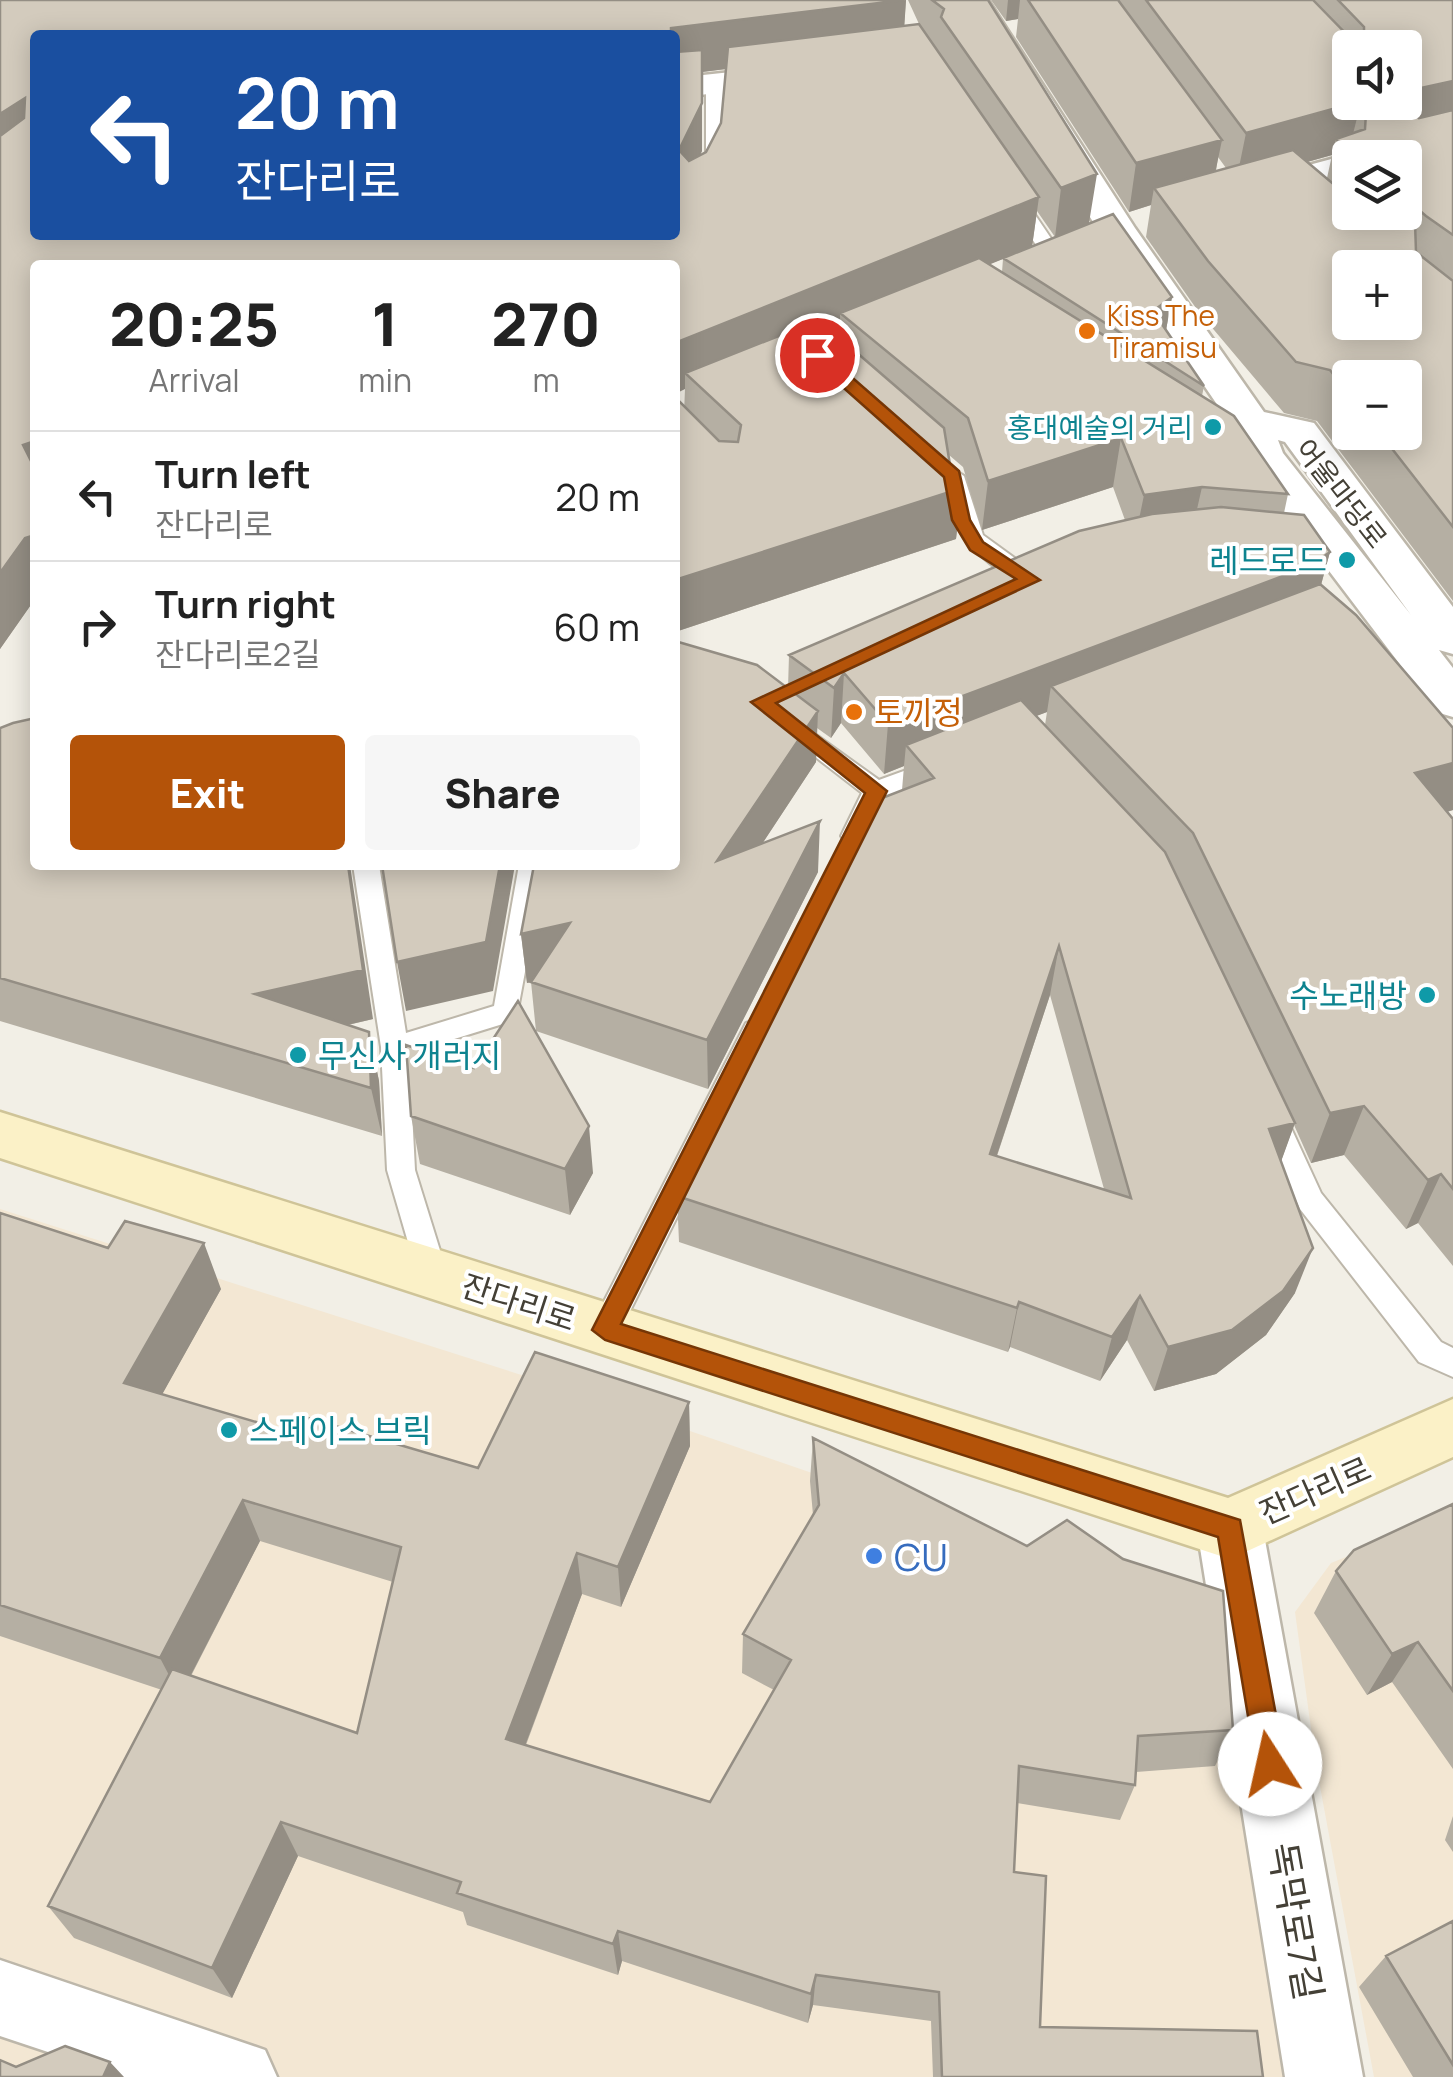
<!DOCTYPE html>
<html lang="en">
<head>
<meta charset="utf-8">
<style>
  body { margin:0; font-family:Manrope,"Noto Sans KR",sans-serif; background:#f6f6f6; color:#222; height:100vh; display:flex; flex-direction:column; font-size:38px; white-space:nowrap }
  * { box-sizing:border-box; margin:0 }
  p { font-size:32px; color:#767676 }
  .icon { flex:none; width:55px; height:55px; fill:none; stroke:currentColor; stroke-width:2; stroke-linecap:round; stroke-linejoin:round }
  .map { position:relative; flex:1; overflow:hidden }
  .drawer { position:absolute; left:30px; top:260px; width:650px; height:610px; display:flex; flex-direction:column; background:#fff; border-radius:10px; box-shadow:0 5px 25px #0003 }
  .drawer>* { flex:none }
  .top-card { position:absolute; left:30px; top:30px; width:650px; height:210px; border-radius:10px; box-shadow:0 5px 25px #0003; background:#1a4fa0; color:#fff; overflow:hidden }
  .fabs { position:absolute; left:1332px; top:30px; display:grid; gap:20px }
  .fabs a { display:grid; place-items:center; width:90px; height:90px; border-radius:10px; background:#fff; box-shadow:0 5px 25px #0003; font-size:50px }
  .pin { position:absolute; display:grid; place-items:center; width:85px; height:85px; color:#fff; margin:-42px; border:5px solid #fff; border-radius:50%; box-shadow:0 2px 10px #0007 }
  .me { position:absolute; width:110px; margin:-55px; rotate:350deg; stroke-linejoin:round; filter:drop-shadow(0 0 8px #0008) }
  .turn { display:flex; align-items:center; gap:35px; height:210px; padding:0 40px; font-size:45px }
  .turn .icon { width:130px; height:130px; stroke-width:2.5 }
  .turn b { display:block; font-size:70px; line-height:85px }
  .eta { display:flex; justify-content:space-evenly; align-items:center; height:170px; text-align:center }
  .eta b { font-size:60px; font-weight:800; line-height:70px }
  .button { display:flex; gap:20px; margin-top:auto; padding:20px 40px }
  .button a { flex:1; height:115px; border-radius:10px; background:#b45309; color:#fff; font-size:40px; font-weight:800; line-height:115px; text-align:center }
  .button a+a { background:#f6f6f6; color:#222 }
  ul { padding:0; list-style:none }
  li { display:flex; align-items:center; gap:30px; height:130px; padding:0 40px; border-top:2px solid #e0e0e0 }
  li div { flex:1 }
  li b { display:block; font-size:38px }
  li em { font-style:normal }
  .map>svg:first-child { display:block }
  .commercial { fill:#f3e7d3 }
  .lines { fill:none; stroke-linecap:round; stroke-linejoin:round }
  .lane-casing { stroke:#bdb7aa; stroke-width:4 }
  .street-casing { stroke:#bdb7aa; stroke-width:5 }
  .secondary-casing { stroke:#cfc498; stroke-width:5 }
  .lane { fill:#fff; fill-rule:evenodd }
  .street { fill:#fff; fill-rule:evenodd }
  .secondary { fill:#fbf1c7; fill-rule:evenodd }
  .wall { fill:#b5afa3; fill-rule:evenodd }
  .shaded-wall { fill:#948e84 }
  .building { fill:#d3cbbd; stroke:#948e84; stroke-width:2.5; fill-rule:evenodd }
  .route { fill:#b45309; stroke:#753606; stroke-width:2.5 }
  .food-dot { fill:#e8710a; stroke:#fff; stroke-width:4 }
  .culture-dot { fill:#0f9aa8; stroke:#fff; stroke-width:4 }
  .shop-dot { fill:#3f7fe0; stroke:#fff; stroke-width:4 }
  .labels { text-anchor:middle; dominant-baseline:central; stroke-width:8; stroke-linejoin:round; paint-order:stroke }
  .far-food-label { font-size:28px; fill:#c56008; stroke:#fff; text-anchor:start }
  .far-culture-label { font-size:28px; fill:#0d838f; stroke:#fff; text-anchor:end }
  .far-street-label { font-size:28px; fill:#444036; stroke:#fff }
  .culture-label { font-size:32px; fill:#0d838f; stroke:#fff; text-anchor:end }
  .food-label { font-size:32px; fill:#c56008; stroke:#fff; text-anchor:start }
  .street-label { font-size:32px; fill:#444036; stroke:#fff }
  .near-shop-label { font-size:38px; fill:#366cbe; stroke:#fff; text-anchor:start }
  .near-street-label { font-size:38px; fill:#444036; stroke:#fff }
</style>
</head>
<body>
<div class="map">
<svg width="1453" height="2077" viewBox="0 0 1453 2077">
  <rect width="100%" height="100%" fill="#f2efe6"/>
  <path class="commercial" d="M0,1209L597,1399L1198,1606L1229,1673L1310,2077H0Z
    M1453,1514V2077H1374L1316,1765L1295,1612L1331,1563Z"/>
  <g class="lines">
    <g class="lane-casing">
      <path id="lane" d="M715,80L724,85V152L714,171L708,172L699,167L706,152V85Z
        M1007,194H1021L1065,259L1062,263H1048L1005,198Z
        M953,469L964,476L983,535L1038,575V585C1023,589 1014,580 1003,573C964,547 951,520 942,476Z
        M787,714L879,780L934,760L946,769L943,775L886,797L863,842H845L841,836L862,793L778,728L775,722Z
        M353,865H379L406,1033L494,1006L519,865H545L516,1020L409,1053L415,1170L447,1273L443,1282L432,1286L421,1282L417,1273L387,1170L381,1047Z
        M756,1020L766,1023L770,1031L616,1339L605,1343L594,1339L590,1330L594,1321L746,1023Z
        M1271,1103L1281,1106L1321,1193L1441,1342L1453,1348V1377L1419,1362L1300,1209L1257,1114L1261,1106Z"/>
    </g>
    <g class="street-casing">
      <path id="street" d="M956,0H988L1135,228L1264,412L1314,423L1453,607V654L1439,650L1453,668V717L1436,712L1248,464L1229,422L1098,230ZM1278,440L1285,442L1411,615L1283,453Z
        M796,65L808,68L813,75L808,82L675,98V78Z
        M1350,154L1363,158H1350V176L1247,204L1234,201L1229,193L1234,185Z
        M1230,1499L1253,1508L1263,1529L1363,2077H1285L1197,1529L1207,1508Z
        M0,1960L265,2050L277,2077H123L0,2036Z"/>
    </g>
    <g class="secondary-casing">
      <path id="secondary" d="M0,1112L1228,1498L1453,1399V1457L1230,1559L0,1158Z"/>
    </g>
    <use href="#lane" class="lane"/>
    <use href="#street" class="street"/>
    <use href="#secondary" class="secondary"/>
  </g>
  <path class="wall" d="M0,0H906L904,26L919,24L908,0H988L1089,223L1172,297L1166,330L1204,386L1202,396L1288,494L1284,513L1330,552L1321,585L1453,810L1447,812L1453,819V1266L1418,1223L1406,1229L1344,1155L1311,1163L1294,1125L1281,1161L1295,1293L1266,1335L1216,1374L1154,1391L1127,1340L1100,1381L1010,1347L1008,1352L679,1242L677,1196L739,1074V1052L902,790L904,766L884,774L841,723L831,738L817,728L816,762L762,844L818,872L708,1089L536,1031L531,982L527,983L521,934L788,688L789,655L1125,520L1113,487L982,530L963,467L949,455L951,471L962,488L956,539L675,632L685,389L35,265V599L0,649ZM35,35L675,235H35ZM726,69L721,123L706,152L700,155L702,151V72ZM1037,211L1055,237L1032,246ZM1003,259L1002,272L989,264ZM840,326L839,337L830,330ZM1047,712L1045,725L1036,716ZM1050,995L1104,1189L997,1156Z
    M991,0H1453V601L1317,421L1284,413L1198,311L1146,237L1151,205L1129,212L1016,37L1018,19L1006,21ZM1350,48H1405V102H1350ZM1332,155L1327,178L1307,162ZM1218,157L1226,168L1216,171ZM1350,158H1405V212H1350ZM1350,378L1405,432H1350Z
    M0,728L373,1019L348,1025L369,1032L379,1081L382,1136L0,1021Z
    M411,1116L593,1173L570,1215L420,1164Z
    M0,1213L108,1248L221,1289L162,1394L290,1432L478,1468L689,1402L690,1446L621,1607L582,1594L526,1745L710,1802L774,1690L742,1673L743,1634L813,1515L810,1481L813,1438L1233,1730L1215,1766L1136,1772L1135,1785L1120,1820L1017,1803L1014,1872L1040,2027L1263,2077H933L931,2021L813,2005L808,2023L622,1961L618,1975L467,1925L463,1912L298,1856L232,1998L74,1938L48,1906L162,1690L0,1636ZM260,1541L393,1582L357,1733L191,1676Z
    M1453,1504V1769L1392,1682L1367,1695L1314,1613L1336,1571Z
    M1453,1816V1852L1445,1840Z
    M1453,1921V2077H1413L1359,1987L1386,1956Z"/>
  <path class="shaded-wall" d="M906,0L903,47L702,72V151L680,199L675,35H671V28Z
    M1008,0H1020L1018,19L1006,21Z
    M1453,81V127L1408,136L1421,88Z
    M25,98L35,136L0,172V114Z
    M1361,102L1349,150L1336,139L1332,155L1236,182L1246,133Z
    M1375,102H1394L1384,142L1361,154L1373,105Z
    M1222,140L1212,188H1154L1151,205L1129,212L1136,163Z
    M1097,174L1089,223L1055,237L1061,188Z
    M1039,197L1032,247L850,322L840,313V326L697,384L685,373V389L675,394V343Z
    M1172,297L1165,336L1146,350L1153,311Z
    M1121,438L1113,487L982,530L988,481Z
    M35,441V483L23,445Z
    M1202,487L1191,536L1134,544L1144,495Z
    M962,488L956,539L675,632V580Z
    M35,535V599L0,649V573L25,538Z
    M1330,552L1316,603L1051,686L1047,712L920,760L906,745L904,766L884,774L888,724Z
    M844,673L841,723L831,738L834,688Z
    M818,711L816,762L718,911L717,861Z
    M1453,763V810L1397,826L1415,773Z
    M820,821L818,872L708,1089L707,1040Z
    M348,865H350L373,1019L269,1043L255,994Z
    M500,865H515L493,991L406,1011L397,962Z
    M570,923L574,972L527,983L521,934Z
    M1059,946L1050,995L982,1200L990,1154Z
    M369,1032L379,1081L382,1136L371,1088Z
    M1364,1106L1344,1155L1311,1163L1330,1113Z
    M1295,1123L1278,1170L1269,1129Z
    M589,1126L593,1173L570,1215L565,1169Z
    M1441,1174L1418,1223L1406,1229L1428,1180Z
    M204,1243L221,1289L144,1427L124,1383Z
    M1313,1248L1295,1293L1266,1335L1216,1374L1154,1391L1168,1347Z
    M1140,1296L1127,1340L1100,1381L1112,1337Z
    M1019,1302L1010,1347L1008,1352L1017,1308Z
    M689,1402L690,1446L621,1607L618,1567Z
    M243,1500L260,1541L180,1696L160,1658Z
    M577,1553L582,1594L514,1775L506,1739Z
    M1418,1642L1392,1682L1367,1695L1392,1654Z
    M281,1822L298,1856L232,1998L212,1968Z
    M618,1931L622,1961L618,1975L613,1944Z
    M816,1975L813,2005L808,2023L811,1994Z
    M110,2062L124,2077H103Z"/>
  <path class="building" d="M0,0H904L671,28V35H35V235H675V52L702,50V103L679,150L689,161L706,152L721,123L728,47L919,24L1039,197L675,343V265H35V441L23,445L35,469V535L25,538L0,573V136L24,118L25,98L0,114Z
    M932,0H988L1097,174L1061,188L941,17L944,9Z
    M1028,0H1118L1222,140L1136,163Z
    M1146,0H1313L1359,47H1364V27L1338,0H1453V81L1421,88L1405,70V48H1350V102H1358L1246,133Z
    M1453,110V235L1426,216L1405,198V158H1358L1336,139L1365,129L1366,113H1414L1419,118Z
    M1293,150L1350,198V212H1367L1377,221L1415,222L1416,252L1453,281V527L1379,432H1405V378H1350V396L1330,370L1296,362L1208,261L1154,188ZM1350,268H1405V322H1350Z
    M1113,214L1172,297L1153,311L1204,386L1003,258Z
    M979,258L1234,416L1288,494L1202,487L1144,495L1121,438L988,481L968,418L840,313Z
    M819,320L944,428L951,471L962,488L675,580V397L719,441L738,442L741,425L685,373Z
    M1221,507L1304,515L1330,552L1312,565L888,724L844,673L834,688L789,655L1079,531L1152,514Z
    M1320,584L1356,615L1453,728V763L1415,773L1453,819V1189L1441,1174L1428,1180L1364,1106L1330,1113L1193,833L1051,686Z
    M675,641L757,665L818,711L717,861L820,821L707,1040L531,982L570,923L521,934L534,865H675Z
    M1021,700L1165,852L1295,1123L1269,1129L1313,1248L1283,1291L1232,1330L1168,1347L1140,1296L1112,1337L1019,1302L1017,1308L677,1196L749,1055L739,1052L864,805L934,778L906,745ZM1059,946L1131,1198L990,1154Z
    M35,718V865H348L363,970L255,994L369,1032L371,1088L0,978V728L13,723Z
    M382,865H500L486,942L397,962Z
    M518,1001L589,1126L565,1169L411,1116L406,1045L474,1068Z
    M0,1213L108,1248L125,1221L204,1243L124,1383L290,1432L298,1415L478,1468L535,1352L689,1402L618,1567L577,1553L506,1739L710,1802L791,1660L743,1634L819,1505L813,1438L1027,1546L1067,1520L1123,1559L1223,1591L1233,1730L1138,1736L1135,1785L1019,1766L1014,1872L1046,1876L1040,2027L1257,2031L1263,2077H942L939,1992L816,1975L811,1994L618,1931L613,1944L457,1893L461,1882L281,1822L212,1968L48,1906L172,1669L357,1733L401,1547L243,1500L160,1658L0,1605Z
    M1453,1504V1691L1418,1642L1392,1654L1336,1571L1354,1550Z
    M1453,1921V2065L1386,1956Z
    M65,2046L110,2062L103,2077H0V2060L16,2067Z"/>
  <path class="route" d="M811,352H823L959,471L970,520L983,542L1040,580L776,703L887,791L621,1324L1240,1520L1285,1764L1281,1774L1270,1778L1260,1774L1256,1764L1218,1537L605,1340L592,1330L865,793L751,702L1016,579L970,550L952,520L944,477L811,359Z"/>
  <g class="food-dot">
    <circle cx="1087" cy="331" r="10"/>
    <circle cx="854" cy="712" r="10"/>
  </g>
  <g class="culture-dot">
    <circle cx="1213" cy="427" r="10"/>
    <circle cx="1347" cy="560" r="10"/>
    <circle cx="1427" cy="995" r="10"/>
    <circle cx="298" cy="1055" r="10"/>
    <circle cx="229" cy="1430" r="10"/>
  </g>
  <circle class="shop-dot" cx="874" cy="1556" r="10"/>
  <g class="labels">
    <g class="far-food-label">
      <text x="1107" y="315">Kiss The<tspan x="1107" dy="32">Tiramisu</tspan></text>
    </g>
    <g class="far-culture-label">
      <text x="1193" y="427">홍대예술의 거리</text>
    </g>
    <g class="far-street-label">
      <text transform="translate(1342 493) rotate(52)">어울마당로</text>
    </g>
    <g class="culture-label">
      <text x="1327" y="560">레드로드</text>
      <text x="1407" y="995">수노래방</text>
      <text x="318" y="1055" text-anchor="start">무신사 개러지</text>
      <text x="249" y="1430" text-anchor="start">스페이스 브릭</text>
    </g>
    <g class="food-label">
      <text x="874" y="712">토끼정</text>
    </g>
    <g class="street-label">
      <text transform="translate(519 1302) rotate(18)">잔다리로</text>
      <text transform="translate(1315 1490) rotate(-24)">잔다리로</text>
    </g>
    <g class="near-shop-label">
      <text x="894" y="1556">CU</text>
    </g>
    <g class="near-street-label">
      <text transform="translate(1297 1921) rotate(80)">독막로7길</text>
    </g>
  </g>
</svg>
<div class="fabs">
<a><svg class="icon" aria-label="sound" viewBox="0 0 24 24"><path d="M4 9h4l5-4v14l-5-4H4zM17 9q2 3 0 6"/></svg></a>
<a><svg class="icon" aria-label="layers" viewBox="0 0 24 24"><path d="M12 4l9 5-9 5-9-5zM3 14l9 5 9-5"/></svg></a>
<a>+</a>
<a>−</a>
</div>
<div class="pin" style="left:817px;top:355px;background:#d93025"><svg class="icon" aria-label="arrive" viewBox="0 0 24 24"><path d="M6 21V4h12l-3 4 3 4H6"/></svg></div>
<svg class="me" style="left:1270px;top:1764px" viewBox="-20 -20 40 40"><circle r="19" fill="#fff"/><path d="M0-13L10 11 0 6-10 11z" fill="#b45309"/></svg>
<div class="top-card">
<div class="turn"><svg class="icon" aria-label="left" viewBox="0 0 24 24"><path d="M17 20v-9H6M10 6l-5 5 5 5"/></svg><div><b>20 m</b>잔다리로</div></div>
</div>
<section class="drawer">
<div class="eta">
<div><b>20:25</b><p>Arrival</p></div>
<div><b>1</b><p>min</p></div>
<div><b>270</b><p>m</p></div>
</div>
<ul>
<li><svg class="icon" aria-label="left" viewBox="0 0 24 24"><path d="M17 20v-9H6M10 6l-5 5 5 5"/></svg><div><b>Turn left</b><p>잔다리로</p></div><em>20 m</em></li>
<li><svg class="icon" aria-label="right" viewBox="0 0 24 24"><path d="M7 20v-9h11M14 6l5 5-5 5"/></svg><div><b>Turn right</b><p>잔다리로2길</p></div><em>60 m</em></li>
</ul>
<div class="button"><a>Exit</a><a>Share</a></div>
</section>
</div>
</body>
</html>
